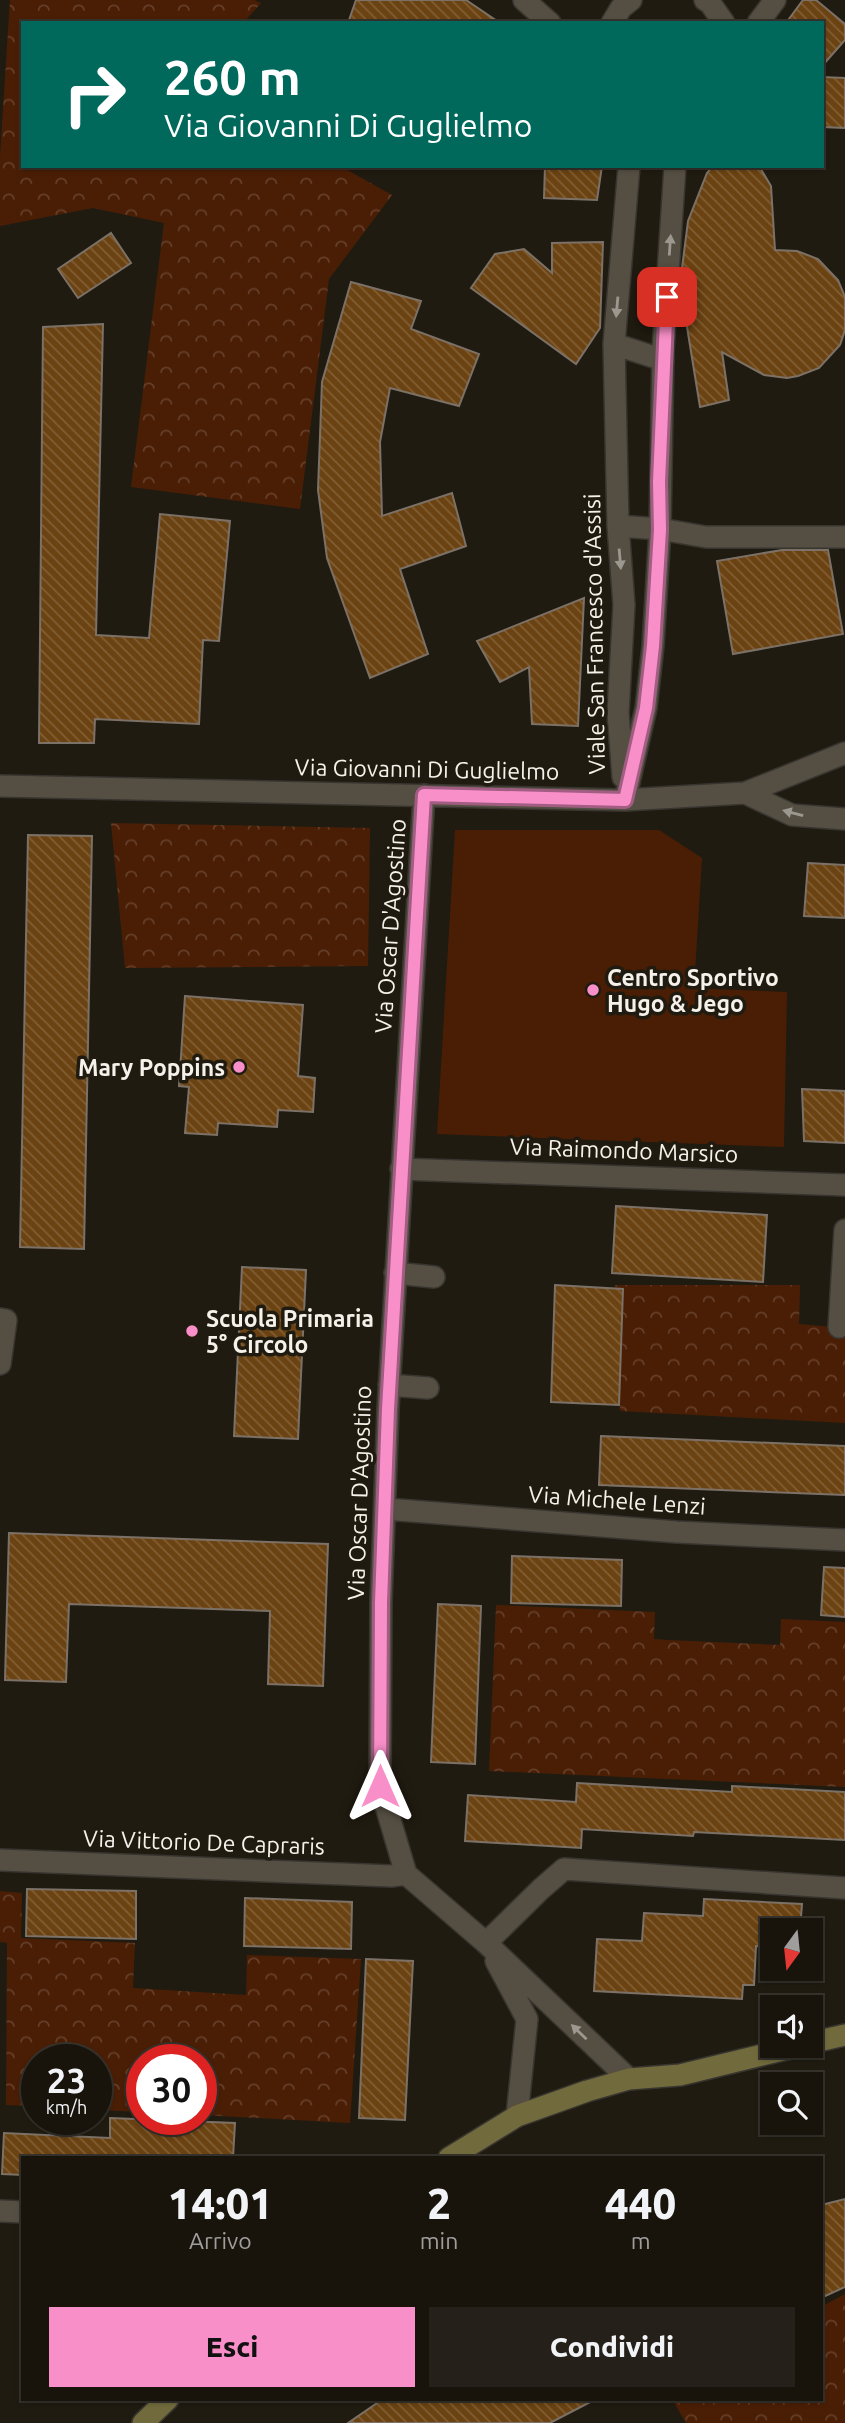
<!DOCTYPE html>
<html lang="it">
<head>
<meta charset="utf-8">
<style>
  body { margin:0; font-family:Ubuntu,sans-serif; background:#25211a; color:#f1f3f6; height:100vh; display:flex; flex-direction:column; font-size:26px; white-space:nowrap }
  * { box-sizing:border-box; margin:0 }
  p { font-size:23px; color:#9f9e9d }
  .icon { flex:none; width:38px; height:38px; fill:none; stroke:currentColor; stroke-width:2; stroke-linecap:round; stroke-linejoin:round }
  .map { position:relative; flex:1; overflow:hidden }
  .sheet { position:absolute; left:21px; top:2156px; width:802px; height:245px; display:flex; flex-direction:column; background:#18140c; border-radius:0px; box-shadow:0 2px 5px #0004,0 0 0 2px #36332d }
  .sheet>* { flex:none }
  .top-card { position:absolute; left:21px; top:21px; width:803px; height:147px; border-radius:0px; box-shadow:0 2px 5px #0004,0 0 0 2px #36332d; background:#00695c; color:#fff; overflow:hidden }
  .needle { width:46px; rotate:195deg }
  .fabs { position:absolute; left:760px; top:1918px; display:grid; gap:14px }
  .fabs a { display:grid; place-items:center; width:63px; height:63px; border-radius:0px; background:#18140c; box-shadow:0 2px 5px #0004,0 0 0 2px #36332d; font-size:35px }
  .speed { position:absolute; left:21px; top:2044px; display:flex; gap:14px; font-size:35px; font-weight:700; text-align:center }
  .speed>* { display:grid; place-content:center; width:91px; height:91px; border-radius:50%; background:#18140c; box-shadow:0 2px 5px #0004,0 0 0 2px #36332d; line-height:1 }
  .speed small { font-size:18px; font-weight:400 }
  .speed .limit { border:10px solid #d22; background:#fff; color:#111 }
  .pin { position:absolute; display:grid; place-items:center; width:60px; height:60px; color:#fff; margin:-30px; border-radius:14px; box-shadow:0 4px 10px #0006 }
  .me { position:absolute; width:77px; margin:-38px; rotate:0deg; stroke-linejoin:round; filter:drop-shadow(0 0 5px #0008) }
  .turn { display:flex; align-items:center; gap:24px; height:147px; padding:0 28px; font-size:32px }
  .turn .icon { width:91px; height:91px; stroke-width:2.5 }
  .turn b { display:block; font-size:49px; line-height:60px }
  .eta { display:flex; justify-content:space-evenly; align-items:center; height:119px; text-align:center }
  .eta b { font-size:42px; font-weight:800; line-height:49px }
  .action { display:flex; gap:14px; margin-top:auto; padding:14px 28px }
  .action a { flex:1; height:80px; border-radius:0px; background:#f98fc8; color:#111; font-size:28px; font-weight:800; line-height:80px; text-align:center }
  .action a+a { background:#25211a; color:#f1f3f6 }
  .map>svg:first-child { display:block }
  .forest { fill:url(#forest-crowns) }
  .garden { fill:#4a1e05 }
  .building { fill:url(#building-back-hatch); stroke:#7c7167; stroke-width:2 }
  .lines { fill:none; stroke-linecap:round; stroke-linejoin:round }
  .street-casing { stroke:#383530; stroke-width:24 }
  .secondary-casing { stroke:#383530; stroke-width:24 }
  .street { stroke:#554f43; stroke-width:21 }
  .secondary { stroke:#706a3c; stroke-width:21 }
  .oneway { fill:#9d988f }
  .route-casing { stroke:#a25d82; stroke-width:18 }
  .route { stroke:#f98fc8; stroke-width:12 }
  .poi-dot { fill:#f98fc8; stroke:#201b10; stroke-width:2.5 }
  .labels { text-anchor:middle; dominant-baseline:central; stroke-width:7; stroke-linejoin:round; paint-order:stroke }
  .street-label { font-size:23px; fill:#f6f2eb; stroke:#201b10 }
  .poi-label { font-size:23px; font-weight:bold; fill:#f6f2eb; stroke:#201b10; text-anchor:start }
</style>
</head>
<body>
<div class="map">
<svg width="845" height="2423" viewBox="0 0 845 2423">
  <defs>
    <pattern id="forest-crowns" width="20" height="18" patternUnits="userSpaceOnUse" patternTransform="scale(1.75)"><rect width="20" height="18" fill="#4a1e05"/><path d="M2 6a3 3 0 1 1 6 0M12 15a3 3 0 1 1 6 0" fill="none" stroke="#653f2a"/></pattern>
    <pattern id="building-back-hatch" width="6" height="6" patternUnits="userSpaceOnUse" patternTransform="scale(1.75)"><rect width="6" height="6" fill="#6b4211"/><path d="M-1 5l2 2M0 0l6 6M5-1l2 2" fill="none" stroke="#815e34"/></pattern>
  </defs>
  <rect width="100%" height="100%" fill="#201b10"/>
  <path class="forest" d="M10,0H254L261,3L243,23H23V166H340L392,195L329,279L300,509L131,487L164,223L93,208L0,226V157Z
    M111,823L370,828L368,966L125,968Z
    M615,1285H800L799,1324L845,1328V1423L620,1411Z
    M496,1605L655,1612L654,1639L668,1640L780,1645L781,1619L845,1622V1787L489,1771Z
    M0,1891L22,1893L21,1938L135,1943L133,1988L246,1995L247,1955L361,1959L350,2123L201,2115V2060H142V2112L96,2110V2060H37V2106L6,2105L7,1943L0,1942Z
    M845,2294V2423H686L672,2399H821V2307Z"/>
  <path class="garden" d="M455,830H659L702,858L694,988L787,992L784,1147L437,1134Z"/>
  <path class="building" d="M356,0H466L500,23H348Z
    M803,0H816L845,24V40L822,66V23H786Z
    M822,77L845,78V128L822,127Z
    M545,166H602L597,200L544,198Z
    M713,166H759L771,186L775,250L797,251L818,259L838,280L845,297V330L840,345L819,368L798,376L787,378L764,375L722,352L729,400L700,407L680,284L688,221L707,173Z
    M111,233L131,263L78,298L58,269Z
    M603,242L600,328L576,364L471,288L495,254L524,249L552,273V243Z
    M351,282L421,301L411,329L479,354L459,406L390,388L380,442L382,516L452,493L466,546L400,569L428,654L370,678L327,558L318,490L322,382Z
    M103,324L96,635L149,638L160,514L230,521L219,641L203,640L199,724L95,719L94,743H39L43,327Z
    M782,550H828L843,634L733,654L717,561Z
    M584,598L578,726L532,724L529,667L500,682L477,641Z
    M28,835L92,836L84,1249L20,1247Z
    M808,863L845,865V918L804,916Z
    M185,996L303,1005L298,1076L315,1078L313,1112L278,1110L277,1127L218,1123L217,1135L185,1133L189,1087L179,1086Z
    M802,1089L845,1091V1143L804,1141Z
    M616,1206L767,1215L763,1282L612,1273Z
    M242,1267L306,1270L298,1439L234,1436Z
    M555,1285L623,1289L619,1405L551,1402Z
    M601,1436L845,1446V1495L599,1485Z
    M9,1533L328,1544L323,1686L268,1684L270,1611L69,1604L66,1682L5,1680Z
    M512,1556L622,1560L621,1606L511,1603Z
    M824,1567L845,1568V1617L821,1615Z
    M438,1604L481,1606L475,1764L431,1762Z
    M577,1783L732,1792V1786L845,1792V1840L694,1832L693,1836L582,1829L581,1848L465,1841L468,1795L576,1802Z
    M27,1889L136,1891V1939L26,1936Z
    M245,1898L352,1902L351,1949L244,1946Z
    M704,1899L802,1904L800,1930H772V1947L756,1946L754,1985H743L742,1999L594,1991L597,1939L642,1941L644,1913L703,1916Z
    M366,1959L413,1961L405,2120L359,2118Z
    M110,2118L235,2123L233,2158H23V2175L2,2174L4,2133L110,2138Z
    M845,2199V2287L821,2298V2205Z
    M383,2399H596L550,2423H348Z"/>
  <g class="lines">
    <g class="street-casing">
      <path id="street" d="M524,0L550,23
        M705,0L710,3L724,23
        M612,23L621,8L631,0
        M758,23L775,0
        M614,344L663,360
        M618,526L660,529L706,537H845
        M623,777L618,713L624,605L618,526L614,344L629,166
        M0,786L625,800L745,793L845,753
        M745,793L792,815L845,819
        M424,795L388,1409L381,1603L380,1786L406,1874L486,1943L629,2079
        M625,800L646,708L653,646L660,529L663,350L675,166
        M401,1169L845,1185
        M395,1273L434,1277
        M0,1319L6,1320L0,1364
        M839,1327L845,1230
        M389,1385L428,1388
        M386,1509L677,1532L845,1540
        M0,1860L391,1876L406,1874
        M486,1943L541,1889L564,1869L845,1888
        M496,1961L527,2019L517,2116
        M0,2211L23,2212"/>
    </g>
    <g class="secondary-casing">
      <path id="secondary" d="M810,2043L845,2035
        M449,2158L517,2116L587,2091L629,2079L680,2075L799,2046
        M143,2423L168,2399"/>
    </g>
    <use href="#street" class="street"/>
    <use href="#secondary" class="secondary"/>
  </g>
  <defs><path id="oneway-solid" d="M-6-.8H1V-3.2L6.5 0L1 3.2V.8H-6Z" transform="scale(1.75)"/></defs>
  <g class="oneway">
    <use href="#oneway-solid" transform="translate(670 245) rotate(-86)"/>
    <use href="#oneway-solid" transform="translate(617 307) rotate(95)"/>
    <use href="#oneway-solid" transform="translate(620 559) rotate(85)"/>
    <use href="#oneway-solid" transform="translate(793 813) rotate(-165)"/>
    <use href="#oneway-solid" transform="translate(579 2032) rotate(-136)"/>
  </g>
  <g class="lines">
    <g class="route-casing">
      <path id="route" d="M380,1786L381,1603L388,1409L424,795L625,800L646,708L653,646L660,530L659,482L667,297"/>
    </g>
    <use href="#route" class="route"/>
  </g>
  <g class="poi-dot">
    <circle cx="593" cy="990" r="7"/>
    <circle cx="239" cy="1067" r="7"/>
    <circle cx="192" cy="1331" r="7"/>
  </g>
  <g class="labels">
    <g class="street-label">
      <text transform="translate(594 634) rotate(-91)">Viale San Francesco d'Assisi</text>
      <text transform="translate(427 769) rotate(1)">Via Giovanni Di Guglielmo</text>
      <text transform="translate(390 926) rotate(-86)">Via Oscar D'Agostino</text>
      <text transform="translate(624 1150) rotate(2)">Via Raimondo Marsico</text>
      <text transform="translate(359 1493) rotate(-88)">Via Oscar D'Agostino</text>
      <text transform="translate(617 1500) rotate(4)">Via Michele Lenzi</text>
      <text transform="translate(204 1842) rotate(2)">Via Vittorio De Capraris</text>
    </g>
    <g class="poi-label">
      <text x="607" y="977">Centro Sportivo<tspan x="607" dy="26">Hugo &amp; Jego</tspan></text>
      <text x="225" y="1067" text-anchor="end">Mary Poppins</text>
      <text x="206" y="1318">Scuola Primaria<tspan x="206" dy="26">5° Circolo</tspan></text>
    </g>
  </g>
</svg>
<div class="fabs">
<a><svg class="needle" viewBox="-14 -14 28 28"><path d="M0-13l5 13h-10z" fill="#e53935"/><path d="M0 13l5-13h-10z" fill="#9f9e9d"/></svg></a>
<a><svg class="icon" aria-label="sound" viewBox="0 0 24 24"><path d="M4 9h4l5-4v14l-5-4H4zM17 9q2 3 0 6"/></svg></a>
<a><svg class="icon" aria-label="search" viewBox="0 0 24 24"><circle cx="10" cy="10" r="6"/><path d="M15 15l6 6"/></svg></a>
</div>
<div class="speed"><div>23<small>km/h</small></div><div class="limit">30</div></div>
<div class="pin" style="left:667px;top:297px;background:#d93025"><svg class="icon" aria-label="arrive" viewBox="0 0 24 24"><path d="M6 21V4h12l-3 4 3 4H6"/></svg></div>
<svg class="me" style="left:380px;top:1786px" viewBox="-20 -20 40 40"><path d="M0-17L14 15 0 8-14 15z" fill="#f98fc8" stroke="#fff" stroke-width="4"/></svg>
<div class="top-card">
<div class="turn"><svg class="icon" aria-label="right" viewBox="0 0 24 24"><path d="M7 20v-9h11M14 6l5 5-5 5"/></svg><div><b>260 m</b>Via Giovanni Di Guglielmo</div></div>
</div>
<section class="sheet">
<div class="eta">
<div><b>14:01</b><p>Arrivo</p></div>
<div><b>2</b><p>min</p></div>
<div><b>440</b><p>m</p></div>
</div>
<div class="action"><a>Esci</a><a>Condividi</a></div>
</section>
</div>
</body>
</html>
